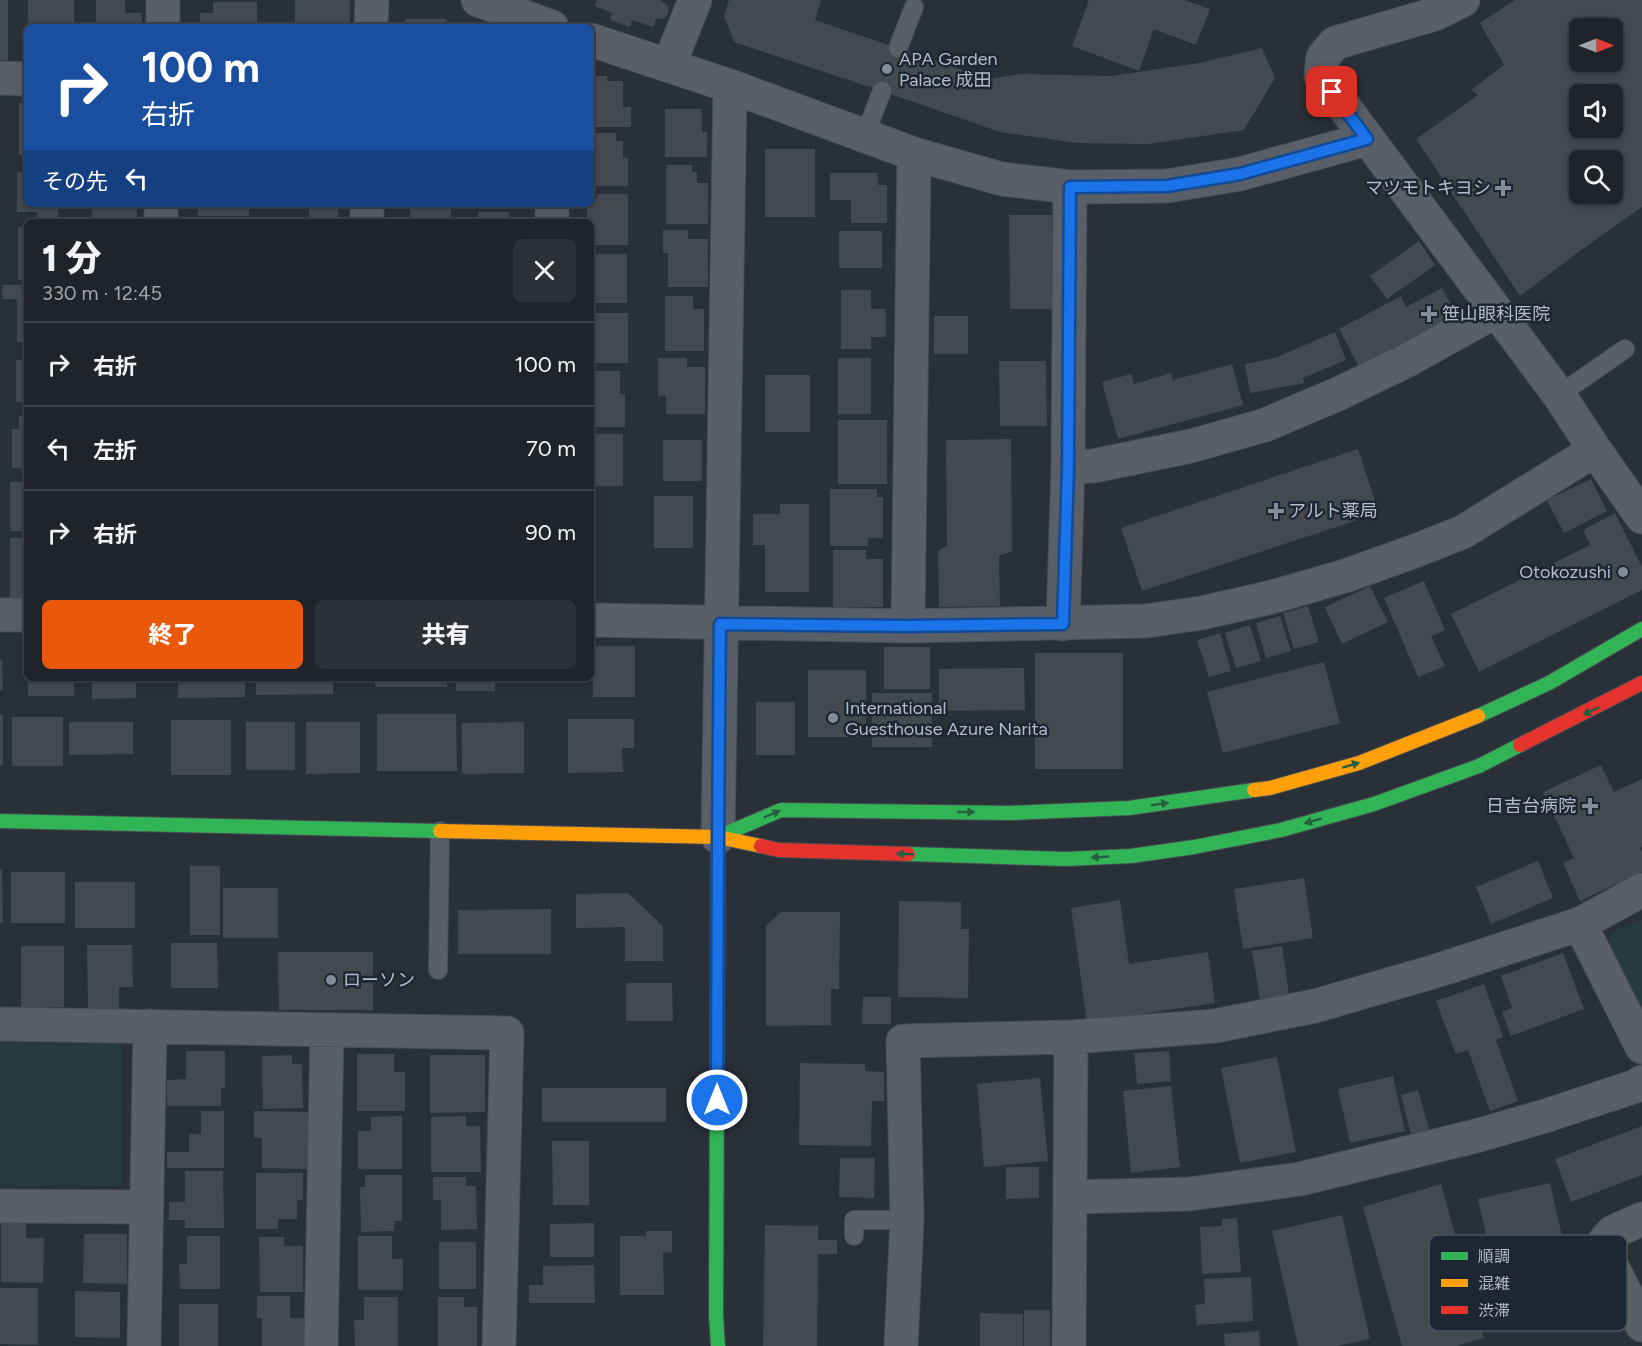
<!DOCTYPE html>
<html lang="ja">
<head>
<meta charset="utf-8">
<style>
  body { margin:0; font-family:Figtree,"Noto Sans JP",sans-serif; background:#2d3036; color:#f1f3f6; height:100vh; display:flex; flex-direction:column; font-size:22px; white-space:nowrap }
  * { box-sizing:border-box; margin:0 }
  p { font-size:20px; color:#a2a4a8 }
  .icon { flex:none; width:33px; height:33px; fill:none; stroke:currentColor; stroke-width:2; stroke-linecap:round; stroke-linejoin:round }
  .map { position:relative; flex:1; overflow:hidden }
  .panel { position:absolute; left:24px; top:219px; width:570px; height:462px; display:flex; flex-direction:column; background:#20242a; border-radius:9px; box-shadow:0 3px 9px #0003,0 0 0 2px #3d4147 }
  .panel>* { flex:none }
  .top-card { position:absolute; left:24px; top:24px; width:570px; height:183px; border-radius:9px; box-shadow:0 3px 9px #0003,0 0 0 2px #3d4147; background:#1a4fa0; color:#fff; overflow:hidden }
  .needle { width:39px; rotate:90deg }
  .fabs { position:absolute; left:1569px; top:18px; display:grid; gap:12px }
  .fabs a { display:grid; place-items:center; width:54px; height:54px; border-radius:9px; background:#20242a; box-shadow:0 3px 9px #0003,0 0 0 2px #3d4147; font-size:30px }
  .pin { position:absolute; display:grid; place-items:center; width:51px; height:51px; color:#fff; margin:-26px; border-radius:12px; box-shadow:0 3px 9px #0006 }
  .me { position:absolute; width:66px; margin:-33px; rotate:0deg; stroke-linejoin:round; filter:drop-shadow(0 0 4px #0008) }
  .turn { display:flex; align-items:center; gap:21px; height:126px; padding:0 18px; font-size:27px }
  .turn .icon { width:78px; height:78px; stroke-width:2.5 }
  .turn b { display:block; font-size:42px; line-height:51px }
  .then { display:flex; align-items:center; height:57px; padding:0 18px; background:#0003; gap:12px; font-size:22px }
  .round { display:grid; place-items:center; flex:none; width:63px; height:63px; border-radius:9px; background:#2d3036 }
  .headline { display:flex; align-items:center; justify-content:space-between; height:102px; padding:0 18px }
  h1 { font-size:36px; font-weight:800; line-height:45px }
  .cta { display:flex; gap:12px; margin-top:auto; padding:12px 18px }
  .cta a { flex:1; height:69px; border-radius:9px; background:#ea580c; color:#fff; font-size:24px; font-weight:800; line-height:69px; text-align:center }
  .cta a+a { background:#2d3036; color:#f1f3f6 }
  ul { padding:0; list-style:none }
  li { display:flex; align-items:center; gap:18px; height:84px; padding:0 18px; border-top:2px solid #3d4147 }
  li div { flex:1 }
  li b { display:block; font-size:22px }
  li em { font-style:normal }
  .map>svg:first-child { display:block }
  .green { fill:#273a3e }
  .building { fill:#444950; fill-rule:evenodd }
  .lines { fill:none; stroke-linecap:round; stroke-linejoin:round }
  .lane-casing { stroke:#484c53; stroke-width:20 }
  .street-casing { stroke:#484c53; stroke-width:35 }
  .fast-casing { stroke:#484c53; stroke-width:16 }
  .slow-casing { stroke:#484c53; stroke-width:16 }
  .jam-casing { stroke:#484c53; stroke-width:16 }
  .lane { stroke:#5a5e66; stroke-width:18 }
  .street { stroke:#5a5e66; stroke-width:33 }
  .fast { stroke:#30b455; stroke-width:14 }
  .slow { stroke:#ff9f0a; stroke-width:14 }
  .jam { stroke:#e5322d; stroke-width:14 }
  .oneway { fill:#255f41 }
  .route-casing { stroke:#114b97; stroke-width:15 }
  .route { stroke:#1a73e8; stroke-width:10 }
  .poi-dot { fill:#848b96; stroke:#1d2633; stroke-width:2 }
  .labels { text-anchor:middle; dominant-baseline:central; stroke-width:5; stroke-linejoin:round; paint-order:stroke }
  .poi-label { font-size:18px; fill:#b4bcc9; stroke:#1d2633; text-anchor:start }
  .key { fill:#1d2633; stroke:#4a5360; stroke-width:1.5 }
  .key-label { font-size:16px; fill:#b4bcc9 }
</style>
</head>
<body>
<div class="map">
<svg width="1642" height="1346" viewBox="0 0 1642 1346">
  <rect width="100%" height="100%" fill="#2a3038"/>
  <path class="green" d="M1642,919V1008L1609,946L1612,932Z
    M0,1038L122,1039L121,1186L0,1185Z"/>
  <path class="building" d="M0,0H8V60H0Z
    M28,0H74V27H35V25H28Z
    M96,0H125V13H142V27H96Z
    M295,0H350V27H295Z
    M597,0H660L667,5L669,10L667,16L662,19H656L653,27L632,20L630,27L610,20L612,13L595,6Z
    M729,0H821L815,20L989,79L1021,74L1112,76L1199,63L1262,48L1275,78L1244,130L1148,144L1077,143L1000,132L882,91L734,42L724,16Z
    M1089,0H1184L1210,9L1196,45L1154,29L1139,71L1072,46Z
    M1515,0H1642V207L1584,248L1520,296L1416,139L1478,95L1471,90L1504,65L1480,23ZM1580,28H1612V62H1580ZM1580,94H1612V128H1580ZM1580,160H1612V194H1580Z
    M213,2H257V27H200V13H213Z
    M405,19H446V27H405Z
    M591,76H607V81H623V107H631V127H591Z
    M19,103H27V155H19Z
    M665,109H702V132H707V157H665Z
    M592,133H616V141H623V158H628V186H591Z
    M765,149H815V217H765Z
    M666,165H692V172H697V183H708V224H666Z
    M17,172H27V204H58V218H37V212H17Z
    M830,173H878V185H887V223H851V200H830Z
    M597,194H628V245H591V222H587V204H591V199H597Z
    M92,204H137V218H92Z
    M198,204H249V216H198Z
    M410,204H451V222H410Z
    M309,205H338V222H309Z
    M478,212H509V219H527V222H478Z
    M1009,215H1052L1053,309H1010Z
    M18,227H27V280H18Z
    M663,230H688V239H708V287H668V253H663Z
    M839,231H882V268H839Z
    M1419,241L1435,265L1387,299L1370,276Z
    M594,254H627V303H591V264H594Z
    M2,285H24V293H27V342H17V299H2Z
    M1442,288L1458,318L1361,371L1339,329L1401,296L1406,307Z
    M841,290H871V309H886V337H871V349H841Z
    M665,296H693V309H704V351H665Z
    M592,313H628V363H591Z
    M934,316H968V354H934Z
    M1335,332L1346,360L1303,378L1304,383L1250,393L1245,364L1275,358Z
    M658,358H687V367H705V414H666V396H658Z
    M838,358H871V414H838Z
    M16,360H27V402H16Z
    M999,361H1046L1047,426H1000Z
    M1232,364L1243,405L1118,439L1102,382L1131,374L1134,384L1171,373L1173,380Z
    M593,371H620V394H625V427H591V380H593Z
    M765,375H810V432H765Z
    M19,416H27V468H12V429H19Z
    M838,420H887V484H838Z
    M591,434H623V486H591Z
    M1011,439L1012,551L999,556L1000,606L939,607L938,551L947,546L946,440Z
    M663,440H702V481H663Z
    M1358,449L1379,513L1142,591L1121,528Z
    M1591,479L1607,511L1564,533L1547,500Z
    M10,482H27V531H10Z
    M830,489H877V497H883V538H868V546H830Z
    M654,496H693V548H654Z
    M780,504H809V592H765V545H753V514H780Z
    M1615,513L1642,567V590L1479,672L1451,614L1590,545L1583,530Z
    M10,538H27V598H10Z
    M833,550H866V559H883V607H833Z
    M1424,581L1445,630L1431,636L1445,666L1418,677L1384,598Z
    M1370,586L1388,622L1342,644L1325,607Z
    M1308,606L1319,642L1294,649L1283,613Z
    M1280,616L1291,651L1266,658L1256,623Z
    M1250,625L1261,661L1236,668L1225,633Z
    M1220,633L1231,671L1209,677L1197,640Z
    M593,646H635V697H593Z
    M884,647H930V689H884Z
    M1035,653H1123V769H1035Z
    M0,660H2L3,690H0Z
    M1324,662L1340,723L1223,753L1207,692Z
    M1024,668L1025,710L939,711V669Z
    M808,670H866V737H808Z
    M28,678H74V696H28Z
    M92,678H136V698L92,699Z
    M178,678H245V697L178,698Z
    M256,678H333V694L256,695Z
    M375,678H447V687H375Z
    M456,678H495V691H456Z
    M872,693H932V747H872Z
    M756,702H795V755H756Z
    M377,714H456L457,771H377Z
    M0,715H3V765H0Z
    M12,717H63V766H12Z
    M568,719H634V748H622L623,772L568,773Z
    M171,720H231V775H171Z
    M69,722H133V754L69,755Z
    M246,722H295V770H246Z
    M306,722H360V773L306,774Z
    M524,722V773L462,774V723Z
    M1601,765L1614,792L1642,779V847L1640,848L1642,852V872L1580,901L1563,863L1574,858L1543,792Z
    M1538,861L1553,898L1491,924L1476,887Z
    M190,866H220V935H190Z
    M0,869H2L3,923H0Z
    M11,872H65V923H11Z
    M1304,878L1313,938L1243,949L1234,889Z
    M75,882H135V928H75Z
    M223,888H278V938H223Z
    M628,893L663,926V961H625V927L576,928V894Z
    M1120,900L1129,964L1208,952L1215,1003L1087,1022L1071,908Z
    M899,901L961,902V929H969L968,998L898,997Z
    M551,909V954H458V910Z
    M781,912H840L839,989H831V1025L766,1026V926Z
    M171,943H217L218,988H171Z
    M87,945H132L133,987H119V1010H88Z
    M21,946H64V1007H21Z
    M1282,946L1289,995L1260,1000L1252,951Z
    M278,952H373V1010H279Z
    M1563,953L1584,1009L1511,1036L1502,1012L1512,1008L1501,976Z
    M626,983H672L673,1021H626Z
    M1484,984L1503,1037L1496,1040L1518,1101L1490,1111L1468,1050L1456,1054L1436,1001Z
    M863,997H891V1024H862Z
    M186,1051H225V1088H221V1106H167V1080L186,1079Z
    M1169,1051L1171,1081L1137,1084L1134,1053Z
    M357,1054H394V1072H405V1111H357Z
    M292,1055V1064H302L303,1108L263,1109L262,1056Z
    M430,1055H485V1112L430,1113Z
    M1277,1057L1296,1152L1240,1163L1221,1068Z
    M800,1063L865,1064V1071L884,1072V1101H872L871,1146L799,1145Z
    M1393,1076L1405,1131L1350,1143L1338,1089Z
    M1040,1078L1048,1161L984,1167L977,1084Z
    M1171,1086L1180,1167L1131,1173L1123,1091Z
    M542,1088H666V1122H542Z
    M1418,1090L1430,1133L1412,1138L1401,1095Z
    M201,1111H224V1168H167V1152H189V1134H201Z
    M254,1111L309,1112L308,1169L262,1168V1138H254Z
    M402,1116V1169H358V1131H371V1117Z
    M466,1116V1126H480L481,1172H431V1117Z
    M1642,1126V1175L1571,1202L1555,1159Z
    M552,1141H589V1205H553Z
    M840,1158H875L874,1198L839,1197Z
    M1006,1167H1039V1198L1006,1199Z
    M185,1171H223L224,1228H185V1220H169V1202H185Z
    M256,1173H303V1200H297V1219H278V1229H256Z
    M365,1175H402V1221H394V1231L361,1232L360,1187H365Z
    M433,1177H466V1186H476L477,1229L441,1230V1200H433Z
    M1550,1183L1580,1315L1508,1331L1478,1199Z
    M1441,1184L1484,1338L1456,1346H1402L1363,1207Z
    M1342,1215L1370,1339L1337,1346H1298L1272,1231Z
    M1237,1218L1241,1272L1202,1274L1200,1227L1222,1226V1219Z
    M1,1223H26V1238H44L43,1283L1,1282Z
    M594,1223V1257H550V1224Z
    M765,1225L818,1226V1240H837V1254H818L817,1346H763Z
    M646,1231H672V1252L663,1253L664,1295H620V1236H646Z
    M84,1234H127V1284L83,1283Z
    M187,1236H220V1289H180L179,1264H187Z
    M358,1236H392V1259H403V1290H358Z
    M259,1237H284V1246H303V1292H260Z
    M439,1242H476V1289H439Z
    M594,1265L595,1303H529V1285H543V1266Z
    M1251,1277L1253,1321L1197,1325L1195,1305L1205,1304L1204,1279Z
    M0,1288H38V1345L0,1344Z
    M75,1291L120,1292V1338L75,1337Z
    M257,1296H290V1318H304V1346H262V1318H257Z
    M364,1297H398V1346H355L354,1320H364Z
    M438,1297H464V1307H477V1346H438Z
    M179,1304H218V1346H179Z
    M1024,1310H1050V1346H1024Z
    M980,1313L1023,1314V1346H980Z
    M1259,1331L1260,1346H1225L1224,1334Z"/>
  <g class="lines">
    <g class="lane-casing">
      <path id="lane" d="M898,48L914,7
        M865,135L882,91
        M1559,395L1625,349
        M438,970L440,831
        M854,1236V1220H907"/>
    </g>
    <g class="street-casing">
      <path id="street" d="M163,0V27
        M478,0L552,27
        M1463,0L1435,14L1335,43L1323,57L1321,76L1559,395L1595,450L1642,517
        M371,27L372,0
        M591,40L730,86L914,154L1002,179L1070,187L1167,186L1240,174L1367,139
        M669,65L695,0
        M0,78L27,79
        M161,222V204
        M367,222V204
        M552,222V204
        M1068,467L1093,466L1191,446L1265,425L1338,394L1406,361L1496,311
        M0,615H27
        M591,620L908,626L1146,621L1201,613L1272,597L1345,576L1415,551L1463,532L1595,450
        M1063,624L1068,467L1070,187
        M908,626L914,154
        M718,837L730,86
        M1580,924L1642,1047
        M0,1024L507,1033L499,1346
        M1071,1197L1189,1194L1300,1179L1476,1136L1545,1116L1636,1086L1642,1082
        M0,1206L146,1207
        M1642,1219L1613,1232L1605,1241V1253L1642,1325
        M144,1346L150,1026
        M321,1346L327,1030
        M901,1346L907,1220L903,1041L1071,1037L1215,1026L1315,1006L1439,970L1580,924L1642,890
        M1069,1346L1071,1037"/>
    </g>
    <g class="fast-casing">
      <path id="fast" d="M1478,716L1549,683L1642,629
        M0,821L440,831
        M718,837L781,810L1009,813L1129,808L1254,790
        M718,837L716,1315L718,1346
        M908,854L1066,859L1131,856L1194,847L1281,830L1374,804L1479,766L1520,745"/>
    </g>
    <g class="slow-casing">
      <path id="slow" d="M1254,790L1270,788L1359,763L1478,716
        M440,831L718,837L761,846"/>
    </g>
    <g class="jam-casing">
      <path id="jam" d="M1520,745L1642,683
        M761,846L779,850L908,854"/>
    </g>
    <use href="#lane" class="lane"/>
    <use href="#street" class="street"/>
    <use href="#fast" class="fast"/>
    <use href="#slow" class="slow"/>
    <use href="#jam" class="jam"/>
  </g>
  <defs><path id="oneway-solid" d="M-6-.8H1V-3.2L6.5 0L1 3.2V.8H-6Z" transform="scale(1.5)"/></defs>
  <g class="oneway">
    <use href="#oneway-solid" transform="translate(1591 711) rotate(154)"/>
    <use href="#oneway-solid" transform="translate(1351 765) rotate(-17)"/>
    <use href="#oneway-solid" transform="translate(1160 804) rotate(-8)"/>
    <use href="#oneway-solid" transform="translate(966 812) rotate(1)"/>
    <use href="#oneway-solid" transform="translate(772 814) rotate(-23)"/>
    <use href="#oneway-solid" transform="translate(1313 821) rotate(164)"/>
    <use href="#oneway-solid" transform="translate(905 854) rotate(-178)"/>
    <use href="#oneway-solid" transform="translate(1100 857) rotate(177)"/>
  </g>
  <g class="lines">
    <g class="route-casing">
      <path id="route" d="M717,1100L718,837L720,624L908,626L1063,624L1068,468L1070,187L1167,186L1240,174L1367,139L1332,92"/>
    </g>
    <use href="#route" class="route"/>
  </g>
  <g class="poi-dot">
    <circle cx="887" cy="69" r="6"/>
    <path d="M1500 179h6v6h6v6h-6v6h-6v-6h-6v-6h6z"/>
    <path d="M1426 305h6v6h6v6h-6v6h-6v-6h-6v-6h6z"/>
    <path d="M1273 502h6v6h6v6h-6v6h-6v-6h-6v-6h6z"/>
    <circle cx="1623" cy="572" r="6"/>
    <circle cx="833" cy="718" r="6"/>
    <path d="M1587 797h6v6h6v6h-6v6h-6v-6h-6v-6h6z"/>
    <circle cx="331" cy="980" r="6"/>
  </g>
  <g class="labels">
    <g class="poi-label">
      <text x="899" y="59">APA Garden<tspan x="899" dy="21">Palace 成田</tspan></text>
      <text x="1491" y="188" text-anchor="end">マツモトキヨシ</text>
      <text x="1442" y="314">笹山眼科医院</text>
      <text x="1288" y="511">アルト薬局</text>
      <text x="1611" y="572" text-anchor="end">Otokozushi</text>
      <text x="845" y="708">International<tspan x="845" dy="21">Guesthouse Azure Narita</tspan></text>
      <text x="1576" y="806" text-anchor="end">日吉台病院</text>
      <text x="343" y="980">ローソン</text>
    </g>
  </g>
  <rect x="1429" y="1235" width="198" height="96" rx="9" class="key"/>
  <rect x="1441" y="1252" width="27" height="8" fill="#30b455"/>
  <rect x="1441" y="1279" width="27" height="8" fill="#ff9f0a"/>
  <rect x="1441" y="1306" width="27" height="8" fill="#e5322d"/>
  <g class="key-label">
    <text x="1478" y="1262">順調</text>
    <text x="1478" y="1289">混雑</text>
    <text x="1478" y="1316">渋滞</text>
  </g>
</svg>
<div class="fabs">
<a><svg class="needle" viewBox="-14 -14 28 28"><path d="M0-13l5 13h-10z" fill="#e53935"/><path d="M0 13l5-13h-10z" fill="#a2a4a8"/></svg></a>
<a><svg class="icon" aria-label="sound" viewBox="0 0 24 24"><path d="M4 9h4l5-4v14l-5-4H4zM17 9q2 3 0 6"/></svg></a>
<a><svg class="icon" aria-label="search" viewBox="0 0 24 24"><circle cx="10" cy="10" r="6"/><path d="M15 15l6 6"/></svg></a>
</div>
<div class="pin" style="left:1332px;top:92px;background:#d93025"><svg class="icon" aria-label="arrive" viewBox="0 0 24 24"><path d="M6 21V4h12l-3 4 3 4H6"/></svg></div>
<svg class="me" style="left:717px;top:1100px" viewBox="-20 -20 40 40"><circle r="17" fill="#1a73e8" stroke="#fff" stroke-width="3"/><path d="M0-11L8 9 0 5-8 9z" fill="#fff"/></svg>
<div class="top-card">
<div class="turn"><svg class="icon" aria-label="right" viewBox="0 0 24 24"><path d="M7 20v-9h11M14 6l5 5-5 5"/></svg><div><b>100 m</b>右折</div></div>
<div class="then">その先<svg class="icon" aria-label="left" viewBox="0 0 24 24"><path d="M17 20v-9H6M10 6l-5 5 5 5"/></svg></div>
</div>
<section class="panel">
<div class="headline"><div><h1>1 分</h1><p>330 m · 12:45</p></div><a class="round"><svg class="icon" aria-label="close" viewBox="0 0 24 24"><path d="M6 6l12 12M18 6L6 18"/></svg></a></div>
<ul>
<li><svg class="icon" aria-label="right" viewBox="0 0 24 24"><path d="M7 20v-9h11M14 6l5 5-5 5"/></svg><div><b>右折</b></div><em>100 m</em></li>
<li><svg class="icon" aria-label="left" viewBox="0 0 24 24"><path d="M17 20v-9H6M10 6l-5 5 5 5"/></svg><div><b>左折</b></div><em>70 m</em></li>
<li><svg class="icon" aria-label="right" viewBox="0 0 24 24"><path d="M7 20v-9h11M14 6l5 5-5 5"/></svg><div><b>右折</b></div><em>90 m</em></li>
</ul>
<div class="cta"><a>終了</a><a>共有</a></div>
</section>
</div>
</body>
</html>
